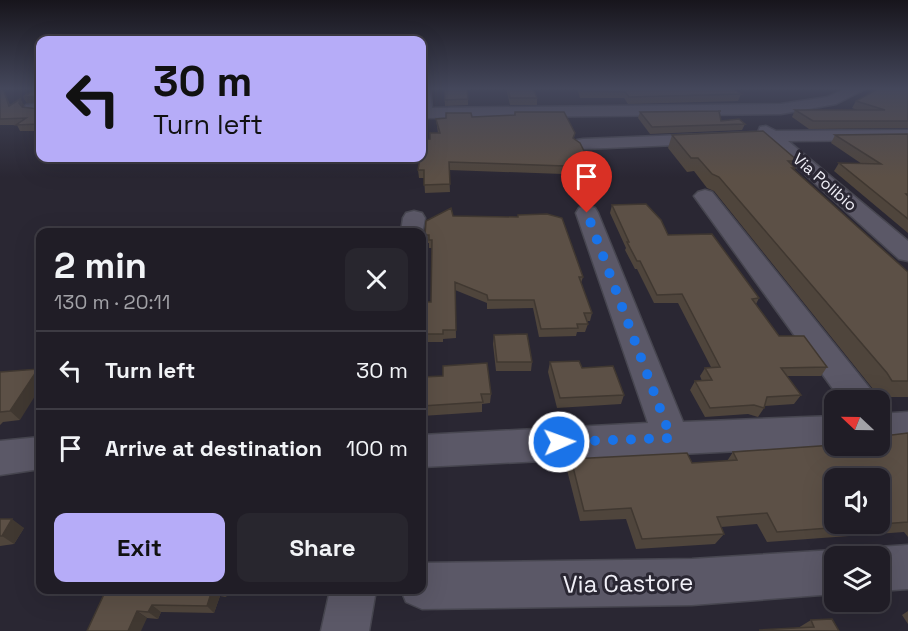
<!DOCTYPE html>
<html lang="en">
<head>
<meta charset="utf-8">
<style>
  body { margin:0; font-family:"Space Grotesk",sans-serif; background:#28262e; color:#f1f3f6; height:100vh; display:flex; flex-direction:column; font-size:22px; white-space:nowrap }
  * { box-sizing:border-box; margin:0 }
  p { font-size:20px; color:#a2a2a7 }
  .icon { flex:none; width:33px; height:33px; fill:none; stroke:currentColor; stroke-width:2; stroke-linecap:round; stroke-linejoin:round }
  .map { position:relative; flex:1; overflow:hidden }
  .sheet { position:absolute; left:36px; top:228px; width:390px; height:366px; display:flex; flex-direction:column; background:#201d26; border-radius:12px; box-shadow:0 6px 24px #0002,0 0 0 2px #3d3b43 }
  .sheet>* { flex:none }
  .hud { position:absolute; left:36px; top:36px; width:390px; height:126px; border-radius:12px; box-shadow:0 6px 24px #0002,0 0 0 2px #3d3b43; background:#b6acf8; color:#111; overflow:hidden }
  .needle { width:39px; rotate:292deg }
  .tools { position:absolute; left:824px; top:390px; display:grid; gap:12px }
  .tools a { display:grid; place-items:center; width:66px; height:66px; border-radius:12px; background:#201d26; box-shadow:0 6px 24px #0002,0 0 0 2px #3d3b43; font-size:30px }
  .pin { position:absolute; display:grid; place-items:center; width:51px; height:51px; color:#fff; margin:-62px -26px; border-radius:50% 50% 50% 0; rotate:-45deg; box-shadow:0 0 6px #0007 }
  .pin .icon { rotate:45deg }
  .me { position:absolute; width:66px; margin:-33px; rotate:88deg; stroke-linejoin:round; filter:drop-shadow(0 0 4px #0008) }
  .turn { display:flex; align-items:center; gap:21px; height:126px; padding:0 18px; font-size:27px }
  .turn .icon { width:78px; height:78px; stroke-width:2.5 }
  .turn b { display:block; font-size:42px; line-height:51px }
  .round { display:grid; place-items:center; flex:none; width:63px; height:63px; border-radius:12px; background:#28262e }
  .overview { display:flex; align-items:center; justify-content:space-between; height:102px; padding:0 18px }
  h1 { font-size:36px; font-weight:700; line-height:45px }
  .button { display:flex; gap:12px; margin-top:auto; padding:12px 18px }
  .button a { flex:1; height:69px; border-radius:12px; background:#b6acf8; color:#111; font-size:24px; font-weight:700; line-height:69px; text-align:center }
  .button a+a { background:#28262e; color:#f1f3f6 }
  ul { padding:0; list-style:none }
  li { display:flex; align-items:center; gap:18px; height:78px; padding:0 18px; border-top:2px solid #3d3b43 }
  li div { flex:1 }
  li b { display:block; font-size:22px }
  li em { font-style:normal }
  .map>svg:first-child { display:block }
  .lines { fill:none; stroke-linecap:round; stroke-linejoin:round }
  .minor-casing { stroke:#474650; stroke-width:3 }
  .minor { fill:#5b5867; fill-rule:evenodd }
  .wall { fill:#4f453c }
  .shaded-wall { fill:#403831 }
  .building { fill:#5c5046; stroke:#403831; stroke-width:1.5; fill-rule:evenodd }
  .route { stroke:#1a73e8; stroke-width:10; stroke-dasharray:0 18 }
  .labels { text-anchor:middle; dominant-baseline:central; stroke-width:6; stroke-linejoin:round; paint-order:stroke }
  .far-street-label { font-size:16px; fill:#f0eff7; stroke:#2a2733 }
  .near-street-label { font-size:24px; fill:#f0eff7; stroke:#2a2733 }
</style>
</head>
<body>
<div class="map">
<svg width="908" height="631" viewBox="0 0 908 631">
  <rect width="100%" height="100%" fill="#2a2733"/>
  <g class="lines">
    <g class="minor-casing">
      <path id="minor" d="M422,88H430L432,108L781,104L827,97L847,88H867L836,104L781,114L424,118L422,117Z
        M40,103V113L26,111L24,108L26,105Z
        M766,126L776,131L908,130V140L788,141L908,241V261L899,259L768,141L583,149L577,148L574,144L577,140L583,139L758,132L760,127Z
        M705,190L712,192L871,390L876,400H841L694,196L698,192Z
        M587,206L595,208L598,213L683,422L834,416V446H836L422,467V435L648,423L576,213L579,208Z
        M414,211L422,213L425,218L422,235V232H401L403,218L406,213Z
        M908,412V442L879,444V414Z
        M40,437V469L0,475V441Z
        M908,545V589L879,591V556H862L863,553L879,547Z
        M834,550L850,556H834V594L692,605L422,609L406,602L401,590H422V563L692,559Z
        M330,590H376L369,631H321Z"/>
    </g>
    <use href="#minor" class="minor"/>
  </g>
  <path class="wall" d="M3,88L10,105L20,99L24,105L23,107L38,109V102L27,103L23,97L40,88V131H20L17,125H0V90Z
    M444,88L468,99V105L445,106Z
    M506,88H533L537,98V105H510Z
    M577,88H733L741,94L738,101L628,104L624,98H580Z
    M908,88V128L809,129L792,117L795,110H857L852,108L856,101Z
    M515,112L575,133L574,138L593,169L592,177H564L563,174L449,170L450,192L425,193L424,178H419L418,170L430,139L438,133L436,119L514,115Z
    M640,112L720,115L721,121L745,124L742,130L650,134L638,118Z
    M908,134V233L834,171L839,163L862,164L831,143L835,135Z
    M672,135L798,161L794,168H795L794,170L908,272V397H877L873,389L714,191L707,188L694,171L687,172L668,148Z
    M612,205L668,235L759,298L756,304L779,336L827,367L821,376H787L801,395L794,404L765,406L764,408L758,417L748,414L705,417L690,390L695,381H702L700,376L705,368L711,367L678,303H654L637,269H635L625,250L626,248L610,213Z
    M453,216L583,277L581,283L592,313L590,321H587L588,324L585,332H577L576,336L539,337L533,308L487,309V303L455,290L456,338L443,339V342H422V325L431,302L432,248H429V243H426L425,235Z
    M494,335L532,362L531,371H496L493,344Z
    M550,362L582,368L624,395L621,404L557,408L548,372Z
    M0,372L20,420L3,422L0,425Z
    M422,377L491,394L490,403L482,404V412L422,416Z
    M908,433V537L904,532L767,542L757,524L721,527L724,534L715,544L636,549L626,519L580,521L567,470L571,459L692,463L727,461L733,452L879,446L892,435Z
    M0,519L24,528L14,544L0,546Z
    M106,590H229L226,597L220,596L214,613L161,612L158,619L147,618Z
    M908,611V624L902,615Z
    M811,620L839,631H759L798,628Z"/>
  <path class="shaded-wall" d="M38,96L40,101L27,103L23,97Z
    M20,99L24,105L22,109L19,103Z
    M38,369L40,372V388L20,420L10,411Z
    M12,519L24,528L14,544L2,536Z
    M212,590L220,596L214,613L207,606Z
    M220,590H229L226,597Z
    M152,605L161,612L158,619L148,612Z
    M137,611L147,618L141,631H128Z"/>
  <path class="building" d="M3,88L9,106L20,99L19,103L22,107L38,109V96L23,97L37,88H40V124L16,125L26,118L0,119V90Z
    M444,88H467L468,99L445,100Z
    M508,88H533L537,98H510Z
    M580,88H733L741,94L629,97L625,92L581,91Z
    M879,88H908V121H813L795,110H885L856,101Z
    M719,111L721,121L739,119L745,124L652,127L640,112L721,111Z
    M515,112H564L575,133L573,138L580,143L593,169H566L565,166L449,162L450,184L424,185V170H418L420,158H422V140L430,139V133H440L436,119L446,118V113H471L472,117L515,115Z
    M763,131L798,161H788L795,168H792L908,272V381H892L887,373L719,177L712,174L698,158H691L672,135Z
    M908,134V194H906L908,196V219L839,163L881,164L835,135Z
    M646,204L661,220L668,235L712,234L759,298L752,299L779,336H804L827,367L781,368L801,395L767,397L764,408L754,405L710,408L695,381L712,380L705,368L720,367L682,294L657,295L640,261H637L627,242H629L612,205Z
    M451,208L453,216L518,217V215L547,214L562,218L583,277H579L592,313H584L588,324H577L578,328L541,329L534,300H488L487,295L455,282L456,330H443V334H422V302H431L432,240H429V235H425L426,221Z
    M527,334L532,362H497L494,335Z
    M579,361L582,368L613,366L624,395L560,398L550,362Z
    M487,363L491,394H481L483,402L422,406V377L443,376V366Z
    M38,369L10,411L0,412V372Z
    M889,432L892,435L908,433V522L777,532L767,513L717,517L724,534L642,539L631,508L584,511L571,459L687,453L692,463L737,460L733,452L834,445L879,446V433ZM834,478H879V524H834Z
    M0,519H12L2,536H0Z
    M106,590H212L207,606L152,605L148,612L137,611L128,631H87Z
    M832,619L839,631L759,630L814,627L811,620Z"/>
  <linearGradient id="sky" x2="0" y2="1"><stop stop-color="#17151c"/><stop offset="0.5" stop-color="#44475b"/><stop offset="1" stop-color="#44475b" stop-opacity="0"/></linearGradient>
  <rect width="908" height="177" fill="url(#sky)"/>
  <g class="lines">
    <path class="route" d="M559,442L671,438L587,213"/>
  </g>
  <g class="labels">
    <g class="far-street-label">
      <text transform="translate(825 182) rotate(41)">Via Polibio</text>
    </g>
    <g class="near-street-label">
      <text transform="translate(628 583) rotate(-1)">Via Castore</text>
    </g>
  </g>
</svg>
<div class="tools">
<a><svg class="needle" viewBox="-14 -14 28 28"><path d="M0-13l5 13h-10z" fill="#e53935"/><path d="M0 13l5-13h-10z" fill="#a2a2a7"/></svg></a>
<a><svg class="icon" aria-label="sound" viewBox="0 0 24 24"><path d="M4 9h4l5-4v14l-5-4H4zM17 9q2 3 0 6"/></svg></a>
<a><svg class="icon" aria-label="layers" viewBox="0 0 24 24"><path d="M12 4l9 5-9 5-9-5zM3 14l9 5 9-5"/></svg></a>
</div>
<div class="pin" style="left:587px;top:213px;background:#d93025"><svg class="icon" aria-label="arrive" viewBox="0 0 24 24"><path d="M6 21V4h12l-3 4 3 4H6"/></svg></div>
<svg class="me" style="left:559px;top:442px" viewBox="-20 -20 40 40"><circle r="17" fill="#1a73e8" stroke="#fff" stroke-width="3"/><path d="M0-11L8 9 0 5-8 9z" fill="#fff"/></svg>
<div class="hud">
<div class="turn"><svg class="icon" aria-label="left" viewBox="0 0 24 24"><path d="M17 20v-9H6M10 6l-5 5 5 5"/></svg><div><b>30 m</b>Turn left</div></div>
</div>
<section class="sheet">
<div class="overview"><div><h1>2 min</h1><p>130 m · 20:11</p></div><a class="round"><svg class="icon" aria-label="close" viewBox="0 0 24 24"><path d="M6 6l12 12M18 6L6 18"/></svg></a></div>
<ul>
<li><svg class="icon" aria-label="left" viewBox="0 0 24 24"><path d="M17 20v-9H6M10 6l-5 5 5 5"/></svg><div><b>Turn left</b></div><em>30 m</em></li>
<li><svg class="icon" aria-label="arrive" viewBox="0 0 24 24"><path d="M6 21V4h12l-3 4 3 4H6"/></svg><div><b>Arrive at destination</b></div><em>100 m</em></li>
</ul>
<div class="button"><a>Exit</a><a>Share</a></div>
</section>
</div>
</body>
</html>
